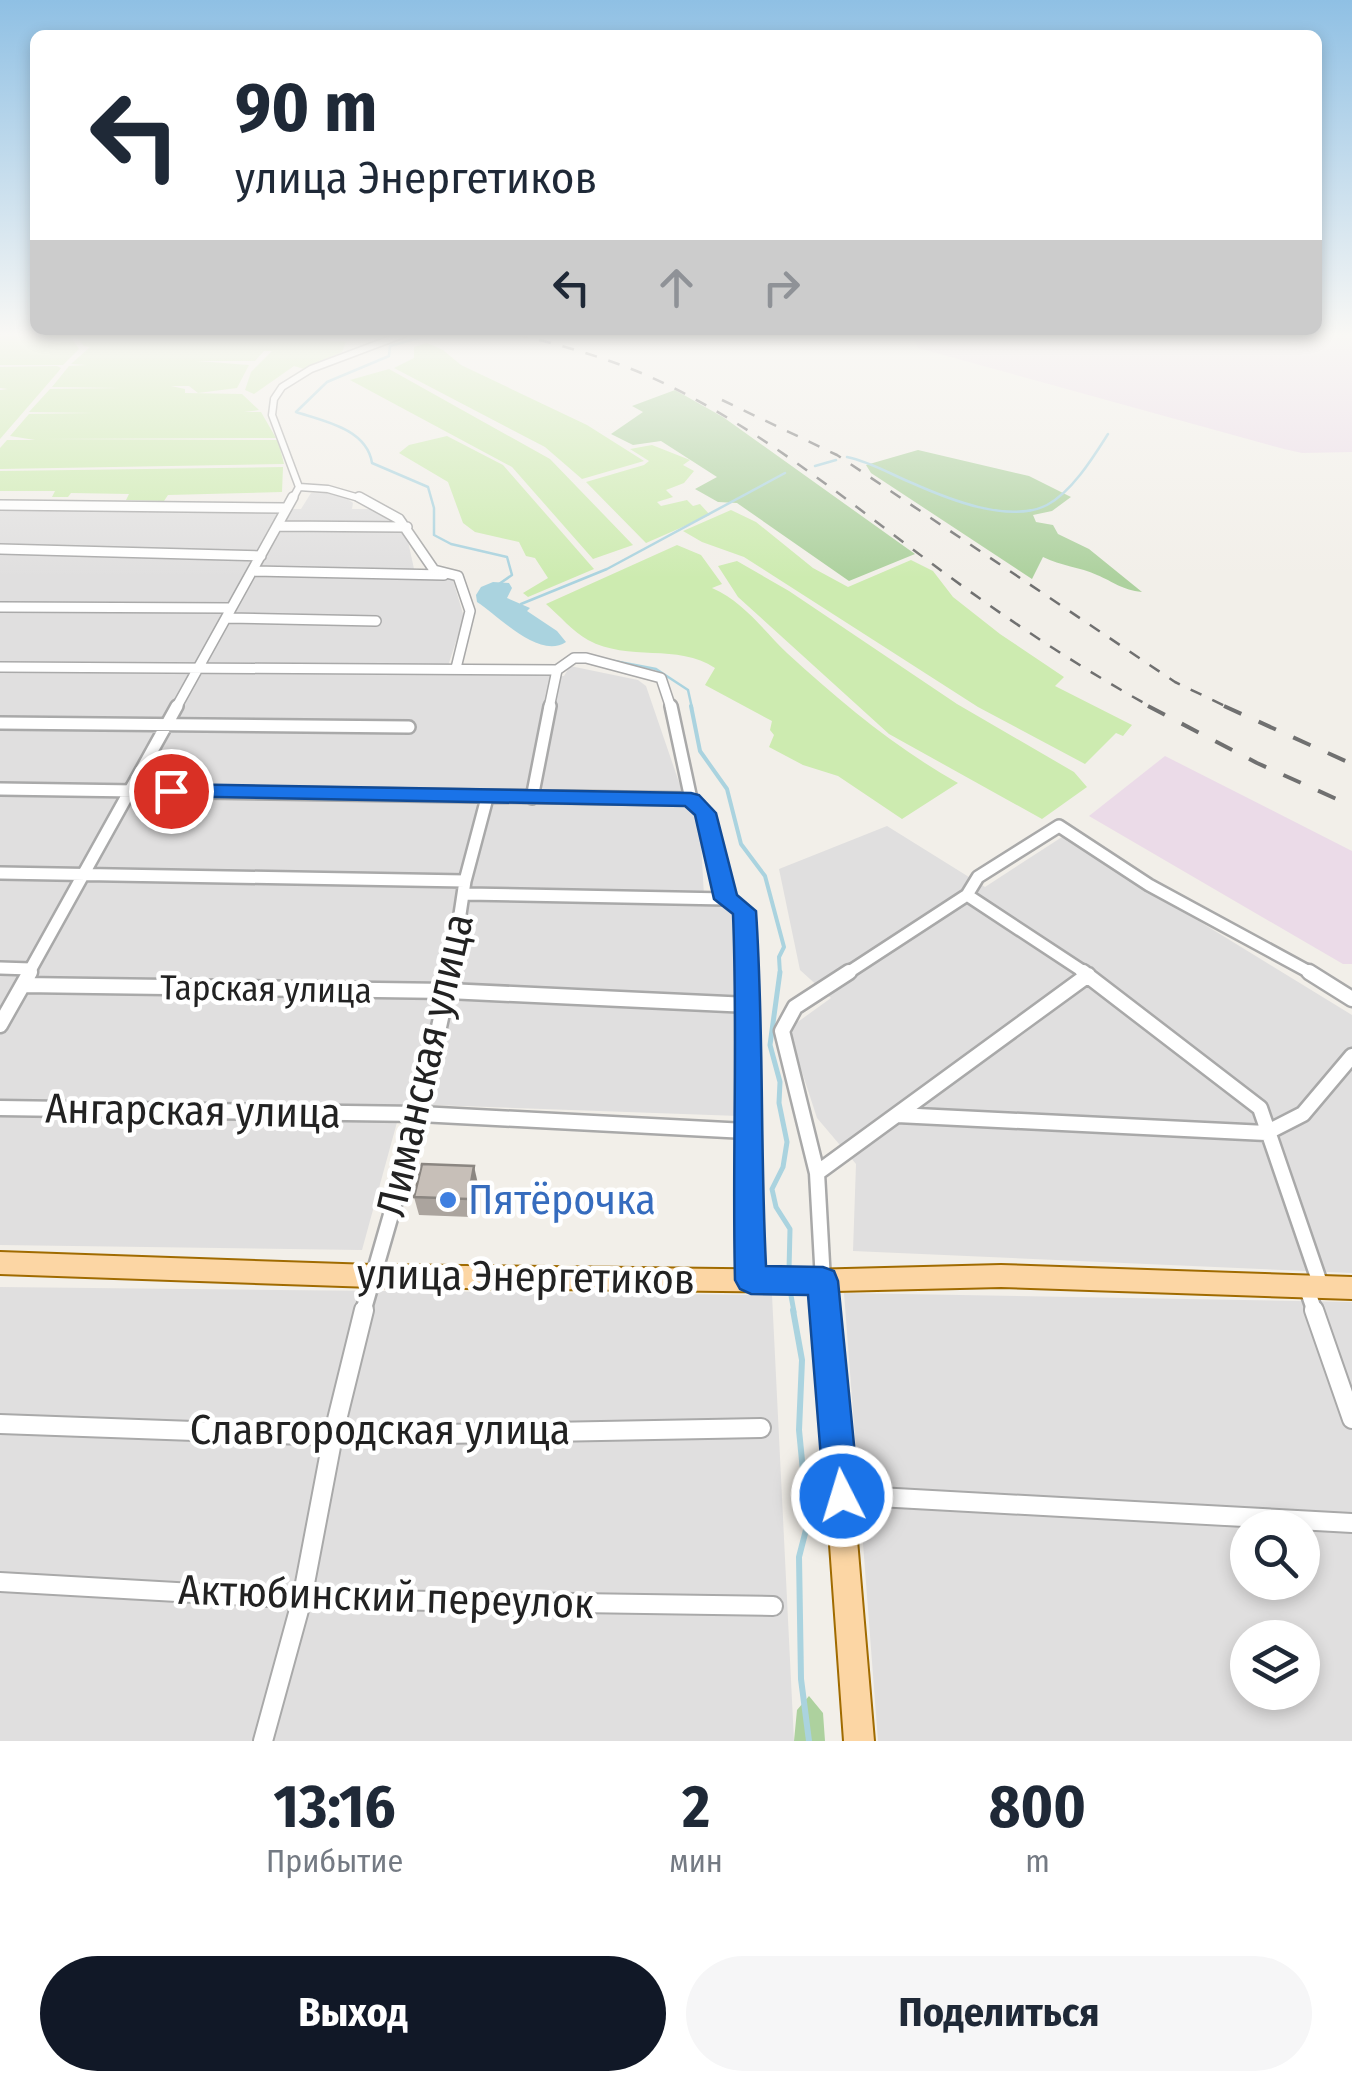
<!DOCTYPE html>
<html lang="ru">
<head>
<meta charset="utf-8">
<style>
  body { margin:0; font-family:"Fira Sans Condensed",sans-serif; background:#f6f6f7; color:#1f2937; height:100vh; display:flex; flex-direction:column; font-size:38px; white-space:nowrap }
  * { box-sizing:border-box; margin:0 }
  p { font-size:32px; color:#747a83 }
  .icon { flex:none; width:55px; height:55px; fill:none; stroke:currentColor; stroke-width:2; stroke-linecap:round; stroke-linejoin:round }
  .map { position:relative; height:1741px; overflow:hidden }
  .details { display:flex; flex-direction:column; background:#fff; flex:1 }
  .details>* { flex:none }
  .top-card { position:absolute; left:30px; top:30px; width:1292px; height:305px; border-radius:15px; box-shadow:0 5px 15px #0003; background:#fff; color:#1f2937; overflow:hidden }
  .controls { position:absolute; left:1230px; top:1510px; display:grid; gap:20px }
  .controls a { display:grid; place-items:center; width:90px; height:90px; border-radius:50%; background:#fff; box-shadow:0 5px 15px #0003; font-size:50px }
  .pin { position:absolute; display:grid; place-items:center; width:85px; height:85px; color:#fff; margin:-42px; border:5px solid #fff; border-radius:50%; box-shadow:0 2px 10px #0007 }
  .me { position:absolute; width:110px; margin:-55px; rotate:355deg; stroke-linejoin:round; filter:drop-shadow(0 0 8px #0008) }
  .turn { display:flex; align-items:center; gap:35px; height:210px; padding:0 40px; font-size:45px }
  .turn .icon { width:130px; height:130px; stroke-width:2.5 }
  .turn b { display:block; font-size:70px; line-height:85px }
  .lanes { display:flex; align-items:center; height:95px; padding:0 40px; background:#0003; justify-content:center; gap:50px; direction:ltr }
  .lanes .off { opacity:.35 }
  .eta { display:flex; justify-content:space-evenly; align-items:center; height:170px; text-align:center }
  .eta b { font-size:60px; font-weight:700; line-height:70px }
  .cta { display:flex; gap:20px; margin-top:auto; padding:20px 40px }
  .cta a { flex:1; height:115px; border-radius:60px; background:#111827; color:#fff; font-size:40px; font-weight:700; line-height:115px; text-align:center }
  .cta a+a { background:#f6f6f7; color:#1f2937 }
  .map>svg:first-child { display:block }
  .residential { fill:#e0dfdf; fill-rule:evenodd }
  .industrial { fill:#ebdbe8 }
  .grass { fill:#cdebb0 }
  .forest { fill:#add19e }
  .water { fill:#aad3df }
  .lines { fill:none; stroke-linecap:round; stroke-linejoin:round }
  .stream-far3 { stroke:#aad3df; stroke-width:2.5 }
  .stream-far2 { stroke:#aad3df; stroke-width:4 }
  .stream-far1 { stroke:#aad3df; stroke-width:5 }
  .stream { stroke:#aad3df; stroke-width:6 }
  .minor-far4-casing { stroke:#a9a9a9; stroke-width:9 }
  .minor-far3-casing { stroke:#a9a9a9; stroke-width:12 }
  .minor-far2-casing { stroke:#a9a9a9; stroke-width:16 }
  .minor-far1-casing { stroke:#a9a9a9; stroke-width:19 }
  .minor-casing { stroke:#a9a9a9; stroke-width:22 }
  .primary-casing { stroke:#a06b00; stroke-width:4 }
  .minor-far4 { stroke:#fff; stroke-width:6 }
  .minor-far3 { stroke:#fff; stroke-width:9 }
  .minor-far2 { stroke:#fff; stroke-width:11 }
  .minor-far1 { stroke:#fff; stroke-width:14 }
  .minor { stroke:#fff; stroke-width:18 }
  .primary { fill:#fcd6a4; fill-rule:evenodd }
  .rail-far1 { stroke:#707070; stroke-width:2.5; stroke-dasharray:12 12; stroke-linecap:butt }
  .rail { stroke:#707070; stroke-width:4; stroke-dasharray:19 19; stroke-linecap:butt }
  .wall { fill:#aba49e }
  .shaded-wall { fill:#8b8681 }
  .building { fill:#c7bfb8; stroke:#8b8681; stroke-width:2.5 }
  .route { fill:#1a73e8; stroke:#114b97; stroke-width:2.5 }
  .shop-dot { fill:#3f7fe0; stroke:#fff; stroke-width:4 }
  .labels { text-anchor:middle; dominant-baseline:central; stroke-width:9; stroke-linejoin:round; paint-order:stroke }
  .street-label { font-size:35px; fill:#222; stroke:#fff }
  .near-street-label { font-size:42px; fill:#222; stroke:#fff }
  .near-shop-label { font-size:42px; fill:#366cbe; stroke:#fff; text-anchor:start }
</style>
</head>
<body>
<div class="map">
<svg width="1352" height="1741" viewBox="0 0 1352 1741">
  <rect width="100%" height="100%" fill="#f2efe9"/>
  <path class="residential" d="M311,493H340L353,503L352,509H375L406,532L416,578L452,577L464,617L446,672L564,676L570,666L638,680L646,686L682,791L699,805L704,896L733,913L737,925L741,991L739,1116L402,1104L362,1250L0,1245V510L301,509Z
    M887,826L985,887L1062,837L1352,1015V1273L853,1251L856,1164L817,1118L788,1029L831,998L800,970L779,869Z
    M0,1287L772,1295L794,1741H0Z
    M844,1293L1352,1302V1741H878ZM1248,1528H1302V1582H1248ZM1248,1638H1302V1692H1248Z"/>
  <path class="industrial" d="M912,334H1352V452L1302,453L1284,449L918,348Z
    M1165,756L1352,851V964H1343L1089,816Z"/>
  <path class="grass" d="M0,334H69L79,349L63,365H0Z
    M75,334H264L271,337L269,340L301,337L346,342L342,352L304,369L294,366L254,394L245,390L251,372L272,351H264L255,361H197L249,365L237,388L198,393L189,386H171L185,389V393L242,394L259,410L244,412H261L276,438L41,439L278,440L284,464L0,469V448L7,440H35L10,436L29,414L93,413L29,412L50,389L121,388L52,387L69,366L87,365L71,364L90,347L84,346Z
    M427,343L443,350L461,365L587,425L644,461L582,479L545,447L394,368L414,358V347Z
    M57,366L61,368L58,372L0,439V390L8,389L0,388V367Z
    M389,369L550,459L633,545L593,559L512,467L350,380Z
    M447,436L503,465L594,569L528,597L523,593L548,578L535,558L526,556L519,542L475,532L463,523L448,482L399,453L409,445Z
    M652,445L690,460L683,465L694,471L684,483L666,490L673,497L657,502L661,506L687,500L693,506L700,504L710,515L646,543L586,482L644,465L649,461L630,449Z
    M283,467L282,492L168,495L164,501L126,500L129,494L71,493L68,497H52L55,491H0V471Z
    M731,510L756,522L813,568L848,587L911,560L933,571L953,597L1000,634L1064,677L1055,686L1132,725L1123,736L1116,733L1085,764L978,707L744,557L702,542L683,531Z
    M677,545L701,555L722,584L712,588C744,602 763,630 787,653C841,702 894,747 958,783L902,819L838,776L803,765L769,747L774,735L770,730L772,721L705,685L715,668C678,643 628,662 588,640C573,632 559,615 546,604Z
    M737,561L789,591L957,704L1074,772L1087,787L1042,819L889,734L738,597L718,566Z"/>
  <path class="forest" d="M675,390L723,417L915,554L849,581L737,503L718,502L695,489L717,477L661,441L633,445L611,434L643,412L632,406Z
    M918,450L1029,476L1071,497L1052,511L1033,515L1036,522L1053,525L1058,534L1089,549L1142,592C1122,590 1114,582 1097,575C1080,567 1061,566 1043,557L1032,579L871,473L866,465Z
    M809,1696L823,1713L825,1741H794L797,1710Z"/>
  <path class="water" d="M493,582L509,583L512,588L507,598L530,608L527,611L557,631L566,642C539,660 499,616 477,602L476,595L481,587Z"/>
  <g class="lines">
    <path class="stream-far3" d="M433,334L390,346L389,356L327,382L296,412C324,421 367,429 372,463L428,487L434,508V535L451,544L507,557L512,575L499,584L502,586
      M847,457C871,462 890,474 912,483C948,499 1009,524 1047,505C1072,492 1094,456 1108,434
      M815,466L836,460
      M521,604L607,569L785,473
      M609,660L656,669L688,690L692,708"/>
    <path class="stream-far2" d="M691,706L700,751L727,789L741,844L765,876L784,947L779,957L780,974"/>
    <path class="stream-far1" d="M780,972L770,1045L780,1082L779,1103L787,1142L783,1167L772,1189L776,1207L790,1229L789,1270
      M790,1290L794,1312"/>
    <path class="stream" d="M793,1310L802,1360L799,1430L808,1522L799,1557L801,1679L809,1741"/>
    <g class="minor-far4-casing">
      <path id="minor-far4" d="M299,487L328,489L366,500
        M299,487L272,415L274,399L282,387L311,369L404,334
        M292,500L299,487"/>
    </g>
    <g class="minor-far3-casing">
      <path id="minor-far3" d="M359,497L399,519L434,570L458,576L470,611L456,668
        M0,505L285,508
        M277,526L407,527
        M0,549L261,556
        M254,571L444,575
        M0,607L231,608
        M226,618L376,621
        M0,667L557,670
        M557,670L574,658H586L661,678L671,708
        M176,708L293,497
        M549,708L557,670"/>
    </g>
    <g class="minor-far2-casing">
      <path id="minor-far2" d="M671,706L691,799
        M0,723L409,727
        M0,789L691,799
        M532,798L550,706
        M691,799L705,813L726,899L744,911L746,974
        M0,873L465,881
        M466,894L726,899
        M967,895L1087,974
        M0,968L31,969
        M28,974L177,706
        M451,974L465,881L487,798
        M846,974L967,895L978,877L1059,826L1149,885L1313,974"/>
    </g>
    <g class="minor-far1-casing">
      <path id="minor-far1" d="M746,972L751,1279
        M1083,972L1260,1108L1321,1286
        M1309,972L1352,999
        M23,985L448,991L749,1005
        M0,1025L30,972
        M0,1108L420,1114L746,1131
        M897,1115L1266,1133L1303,1114L1352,1056
        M817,1173L1088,975
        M823,1281L817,1173L782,1031L795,1007L849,972
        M1306,1286L1315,1312
        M363,1312L420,1114L451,972"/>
    </g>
    <g class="minor-casing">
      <path id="minor" d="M1314,1310L1352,1419
        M0,1424L333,1436L761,1428
        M842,1495L1352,1523
        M0,1582L302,1599L773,1606
        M263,1741L302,1599L333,1436L364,1310"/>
    </g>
    <g class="primary-casing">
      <path id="primary" d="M0,1252L372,1265L807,1270L1001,1265L1352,1277V1299L1001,1287L836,1291L874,1741H844L812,1292L372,1287L0,1274Z"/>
    </g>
    <use href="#minor-far4" class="minor-far4"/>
    <use href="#minor-far3" class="minor-far3"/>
    <use href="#minor-far2" class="minor-far2"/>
    <use href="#minor-far1" class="minor-far1"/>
    <use href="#minor" class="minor"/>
    <use href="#primary" class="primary"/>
    <path class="rail-far1" d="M516,334C560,345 604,357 646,375C750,421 840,495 931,563C1002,616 1075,665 1153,708
      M722,400L837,455L1175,682L1229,708"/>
    <path class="rail" d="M1148,706L1257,763L1352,806
      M1224,706L1352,764"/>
  </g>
  <path class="wall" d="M478,1184L471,1217L419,1215L414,1197Z"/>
  <path class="shaded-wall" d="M474,1166L478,1184L471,1217L468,1199Z"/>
  <path class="building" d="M422,1164L474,1166L468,1199L414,1197Z"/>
  <linearGradient id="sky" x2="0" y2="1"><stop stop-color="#8fc0e4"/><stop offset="0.58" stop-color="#f9f8f5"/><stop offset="1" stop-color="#f9f8f5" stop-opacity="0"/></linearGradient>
  <rect width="1352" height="578" fill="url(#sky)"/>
  <path class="route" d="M171,784L691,793L699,795L716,813L737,895L756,911C764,1029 760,1147 766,1266L823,1267L834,1271L838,1281L859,1496L854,1508L842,1513L829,1508L824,1496L808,1295L751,1294L740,1289L735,1280C732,1158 738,1036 733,914L714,899L695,815L685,806L163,796L160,791L163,786Z"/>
  <circle class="shop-dot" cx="448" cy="1200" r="10"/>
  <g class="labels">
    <g class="street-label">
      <text transform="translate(266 989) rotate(1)">Тарская улица</text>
    </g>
    <g class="near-street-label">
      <text transform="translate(425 1065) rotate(-77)">Лиманская улица</text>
      <text transform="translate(193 1111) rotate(1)">Ангарская улица</text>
      <text transform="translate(526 1277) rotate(1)">улица Энергетиков</text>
      <text x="380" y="1430">Славгородская улица</text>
      <text transform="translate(386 1597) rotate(2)">Актюбинский переулок</text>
    </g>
    <g class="near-shop-label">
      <text x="468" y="1200">Пятёрочка</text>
    </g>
  </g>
</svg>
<div class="controls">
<a><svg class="icon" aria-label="search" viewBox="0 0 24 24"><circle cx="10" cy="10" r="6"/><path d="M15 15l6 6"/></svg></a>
<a><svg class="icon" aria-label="layers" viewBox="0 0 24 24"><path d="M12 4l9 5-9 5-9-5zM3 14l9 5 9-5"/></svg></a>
</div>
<div class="pin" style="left:171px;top:791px;background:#d93025"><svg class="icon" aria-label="arrive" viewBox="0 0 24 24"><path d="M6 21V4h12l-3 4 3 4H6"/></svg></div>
<svg class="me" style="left:842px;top:1496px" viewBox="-20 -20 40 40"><circle r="17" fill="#1a73e8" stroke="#fff" stroke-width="3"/><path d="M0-11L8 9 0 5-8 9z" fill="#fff"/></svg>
<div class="top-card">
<div class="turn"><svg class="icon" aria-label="left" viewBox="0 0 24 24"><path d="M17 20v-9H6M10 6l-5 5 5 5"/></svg><div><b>90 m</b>улица Энергетиков</div></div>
<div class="lanes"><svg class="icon" aria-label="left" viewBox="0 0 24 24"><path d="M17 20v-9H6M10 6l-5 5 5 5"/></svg><svg class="icon off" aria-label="ahead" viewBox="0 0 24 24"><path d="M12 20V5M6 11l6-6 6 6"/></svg><svg class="icon off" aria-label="right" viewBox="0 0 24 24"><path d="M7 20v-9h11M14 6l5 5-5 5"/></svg></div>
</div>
</div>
<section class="details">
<div class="eta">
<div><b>13:16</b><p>Прибытие</p></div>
<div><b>2</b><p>мин</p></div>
<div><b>800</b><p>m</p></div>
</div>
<div class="cta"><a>Выход</a><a>Поделиться</a></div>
</section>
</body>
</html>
